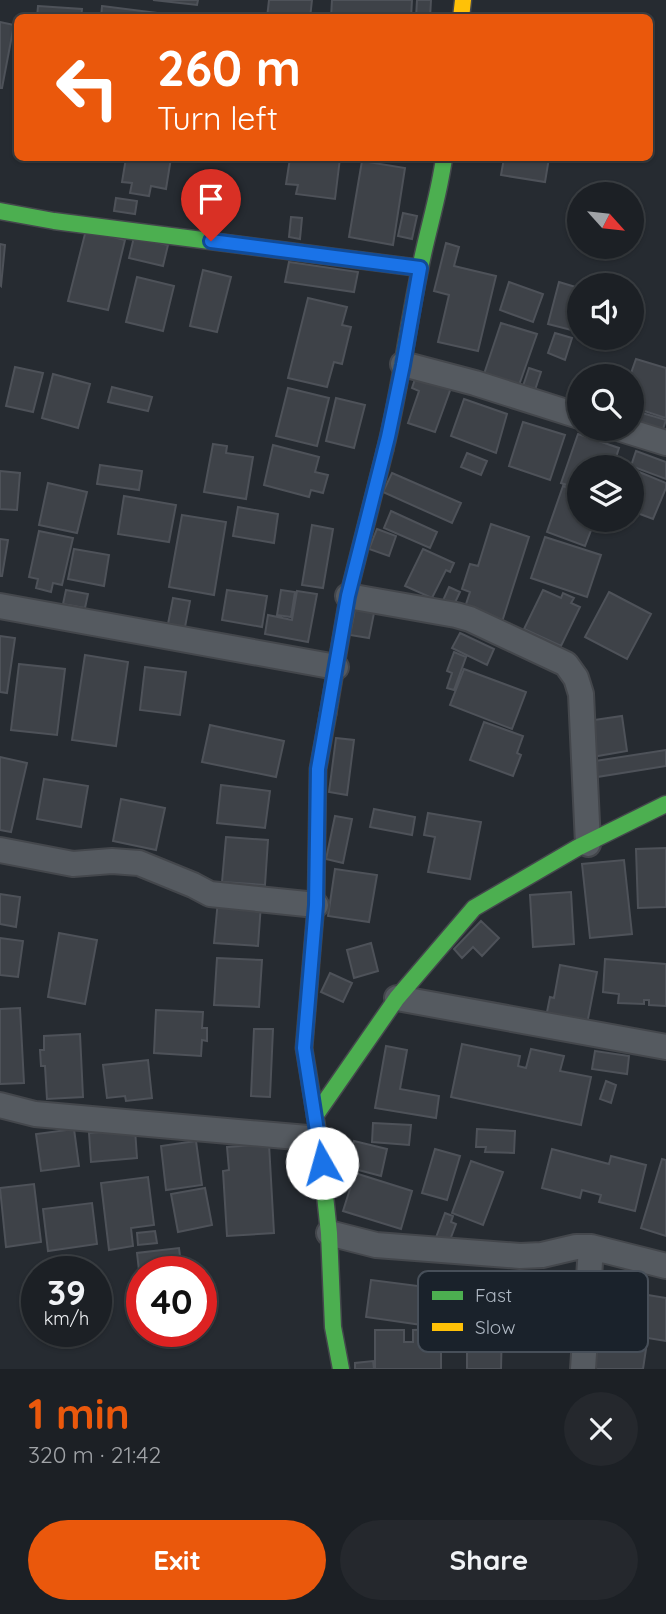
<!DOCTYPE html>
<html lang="en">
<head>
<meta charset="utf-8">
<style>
  body { margin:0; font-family:Quicksand,sans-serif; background:#25282d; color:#f1f3f6; height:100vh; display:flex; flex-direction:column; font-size:26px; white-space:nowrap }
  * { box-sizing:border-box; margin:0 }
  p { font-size:23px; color:#a0a3a7 }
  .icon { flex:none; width:38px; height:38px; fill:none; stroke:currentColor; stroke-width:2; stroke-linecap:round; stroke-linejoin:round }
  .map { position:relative; height:1369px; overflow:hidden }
  .side { display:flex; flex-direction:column; background:#1c2025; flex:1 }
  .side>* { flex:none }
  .guide { position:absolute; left:14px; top:14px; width:639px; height:147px; border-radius:10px; box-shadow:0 2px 5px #0004,0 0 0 2px #3a3e42; background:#ea580c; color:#fff; overflow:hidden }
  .needle { width:46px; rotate:117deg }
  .buttons { position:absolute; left:567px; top:182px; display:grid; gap:14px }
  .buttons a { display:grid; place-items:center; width:77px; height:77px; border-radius:50%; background:#1c2025; box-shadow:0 2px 5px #0004,0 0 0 2px #3a3e42; font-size:35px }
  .speed { position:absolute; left:21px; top:1256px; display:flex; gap:14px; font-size:35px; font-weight:700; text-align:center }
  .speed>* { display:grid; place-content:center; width:91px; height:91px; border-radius:50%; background:#1c2025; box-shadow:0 2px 5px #0004,0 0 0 2px #3a3e42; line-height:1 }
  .speed small { font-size:18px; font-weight:400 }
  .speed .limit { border:10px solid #d22; background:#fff; color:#111 }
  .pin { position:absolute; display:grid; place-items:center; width:60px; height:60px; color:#fff; margin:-72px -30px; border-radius:50% 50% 50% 0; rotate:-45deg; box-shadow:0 0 7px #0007 }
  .pin .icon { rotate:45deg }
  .me { position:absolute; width:77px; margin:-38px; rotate:353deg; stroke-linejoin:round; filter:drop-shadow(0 0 5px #0008) }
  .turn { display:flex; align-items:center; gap:24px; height:147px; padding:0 28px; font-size:32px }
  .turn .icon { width:91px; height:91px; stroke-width:2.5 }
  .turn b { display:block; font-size:49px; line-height:60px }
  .round { display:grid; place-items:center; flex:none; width:74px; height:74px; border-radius:37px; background:#25282d }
  .overview { display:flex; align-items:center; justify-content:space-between; height:119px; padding:0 28px }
  h1 { font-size:42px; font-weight:800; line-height:52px; color:#ea580c }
  .primary-button { display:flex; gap:14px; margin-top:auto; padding:14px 28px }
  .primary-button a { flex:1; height:80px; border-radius:42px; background:#ea580c; color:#fff; font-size:28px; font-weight:800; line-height:80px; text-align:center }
  .primary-button a+a { background:#25282d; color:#f1f3f6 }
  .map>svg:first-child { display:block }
  .building { fill:#3e4248; stroke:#4e5259; stroke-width:2 }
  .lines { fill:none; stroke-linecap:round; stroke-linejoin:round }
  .street-casing { stroke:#44474c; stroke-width:28 }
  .fast-casing { stroke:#44474c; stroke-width:19 }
  .slow-casing { stroke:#44474c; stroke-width:19 }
  .street { stroke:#555a60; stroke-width:24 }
  .fast { stroke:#4caf50; stroke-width:16 }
  .slow { stroke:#ffc107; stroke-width:16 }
  .route-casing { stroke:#114b97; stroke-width:18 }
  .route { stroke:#1a73e8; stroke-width:12 }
  .key { fill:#1a222b; stroke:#474f59; stroke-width:2 }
  .key-label { font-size:19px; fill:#afb8c3 }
</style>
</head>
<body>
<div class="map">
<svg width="666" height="1369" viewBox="0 0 666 1369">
  <rect width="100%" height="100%" fill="#262b31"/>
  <path class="building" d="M153,0H198L197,5Z
    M269,0H312L310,18H267Z
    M332,0H412L411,18H331Z
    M417,0H431L430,18H416Z
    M38,6L82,9L81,18H37Z
    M102,6L174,15L173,18H101Z
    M0,22L14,25L2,88H0Z
    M126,158H171L166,189L151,186L149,196L130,193L132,183L122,182Z
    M290,158H340L335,199L296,194L298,185L286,184Z
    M504,158H549L545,182L501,175Z
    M362,161L405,168L393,245L349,237Z
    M116,198L137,201L135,214L114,211Z
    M403,213L417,216L412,239L398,236Z
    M291,217L302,218L300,239L289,237Z
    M86,230L125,240L108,310L68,301Z
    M134,237L168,245L163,266L129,258Z
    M446,243L459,247L454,266L496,276L478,351L438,342L449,295L434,291Z
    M0,244L5,245L1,286L0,285Z
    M289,262L358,272L354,292L285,282Z
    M203,270L231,277L217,332L190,326Z
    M137,277L174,286L163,331L126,322Z
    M509,282L543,294L533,322L500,310Z
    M559,282L579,288V332L548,324Z
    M308,298L347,307L342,325L351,327L342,364L334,362L327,387L288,378Z
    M501,323L537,334L518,388L483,377Z
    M555,333L572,338L565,360L548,353Z
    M636,359L666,368V418L632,407V376H630Z
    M15,367L43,373L33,412L6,406Z
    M529,368L541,372L534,393L522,389Z
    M417,373L452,385L435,432L408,423L419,391L412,388Z
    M53,374L90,384L78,428L42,418Z
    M112,387L152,397L148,411L108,402Z
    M288,388L329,398L317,446L276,436Z
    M336,398L365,405L354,448L326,441Z
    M464,399L507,414L496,453L451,436Z
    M632,410L666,420L660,438L632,429Z
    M523,422L565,435L550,480L509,466Z
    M578,434L619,448L613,467H579V489L561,483Z
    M213,444L227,446L226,453L253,457L246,499L204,492Z
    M273,445L319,457L315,472L328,475L323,493L311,490L309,497L264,485Z
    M636,451L666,462V479L631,466Z
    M467,453L487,461L481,475L461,467Z
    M100,465L142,471L139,490L97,484Z
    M632,469L666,483V488L653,519L632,511Z
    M0,471L20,473L17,510L0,509Z
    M392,473L461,503L452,523L383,492Z
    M48,483L87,492L77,533L39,525Z
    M563,486L579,492V520H595L585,546L547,532Z
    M124,496L176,505L169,542L118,534Z
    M238,507L278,514L274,543L233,536Z
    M391,511L437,532L430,548L384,528Z
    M182,515L226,522L214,595L169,587Z
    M491,524L529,537L501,625L463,613L470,592L462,589L470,564L478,566Z
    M312,525L333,529L323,588L302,585Z
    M377,529L396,536L389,556L369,549Z
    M39,531L73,538L62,585L53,583L51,592L36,588L38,579L29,577Z
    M545,537L601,555L587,597L531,578Z
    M0,539L8,540L2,576H0Z
    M74,549L109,555L104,586L68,579Z
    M423,549L454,563L450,572L446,570L432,598L405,586Z
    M449,587L460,592L452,609L441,605Z
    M66,590L88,594L85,608L63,604Z
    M227,590L267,596L262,627L222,620Z
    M281,590L295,592L291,617L277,615Z
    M543,590L561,598L563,593L574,598L571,603L580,607L561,646L524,629Z
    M297,591L317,594L308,642L265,634L268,615L292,620Z
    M609,592L651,614L627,659L585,637Z
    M173,598L190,601L185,627L168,624Z
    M356,604L375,608L369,638L350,635Z
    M460,633L494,649L487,665L452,648Z
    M0,636L15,638L7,693L0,692Z
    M454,652L466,657L454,690L447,688L452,673L447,671Z
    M85,655L128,662L116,746L72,740Z
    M19,664L65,669L57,735L11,730Z
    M145,667L186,672L180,715L140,710Z
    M464,669L526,692L512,729L450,705Z
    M622,716L627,751L592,757L587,721Z
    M484,722L523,736L517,753L521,755L513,776L470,760Z
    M210,725L284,741L276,777L202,762Z
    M336,738L354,740L347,795L329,792Z
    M666,750V766L597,777L596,770L589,762Z
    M0,757L27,763L11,832L0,830Z
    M44,779L88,786L81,827L37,819Z
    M221,785L270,791L265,828L217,823Z
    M121,799L165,808L156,850L113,841Z
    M374,809L415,817L412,835L370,827Z
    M428,813L481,822L470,879L428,872L435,837L424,835Z
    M335,816L352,819L343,863L326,859Z
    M226,837L268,840L265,885L222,882Z
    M666,848V907L638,908L636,849Z
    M624,860L632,934L590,938L582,864Z
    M335,869L377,875L369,922L328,916Z
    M571,892L574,944L533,947L530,895Z
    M0,894L20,897L16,927L0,924Z
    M218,900L261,904L258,946L214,943Z
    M481,921L499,938L482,956L473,947L462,958L454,949Z
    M59,933L97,940L85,1004L48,997Z
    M0,938L23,941L18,977L0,975Z
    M371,943L378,971L354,978L347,950Z
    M217,958L262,960L259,1007L214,1005Z
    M605,959L666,964V1006L649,1005V1000H644V1004L618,1003L619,994L603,992Z
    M560,965L597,972L587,1024L546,1017L550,997L554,998Z
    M330,973L352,983L343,1002L321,992Z
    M20,1008L24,1083L0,1084V1009Z
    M156,1010L203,1012L202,1028H207V1041L202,1040L201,1056L154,1053Z
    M254,1029H273L270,1097L251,1096Z
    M80,1034L83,1097L47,1099L45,1066H41L40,1050H44V1036Z
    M462,1044L520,1056L518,1066L526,1068L531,1049L564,1056L560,1071L591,1077L581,1125L451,1097Z
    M386,1046L407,1050L400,1089L439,1096L436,1118L375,1108Z
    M595,1051L629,1056L627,1074L592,1069Z
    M148,1060L152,1098L126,1101L125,1096L107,1098L103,1065Z
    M606,1081L616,1085L611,1103L600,1099Z
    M373,1123L411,1125L409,1145L372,1142Z
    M74,1129L79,1166L41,1171L36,1134Z
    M135,1129L137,1158L91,1162L89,1133Z
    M477,1129L515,1131L514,1153L485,1152L486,1147H476Z
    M196,1141L202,1185L166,1190L161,1146Z
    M354,1141L387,1149L381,1176L347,1167Z
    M269,1144L274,1233L227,1236L223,1171L229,1170L227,1147Z
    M435,1149L460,1156L447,1200L422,1193Z
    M552,1149L609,1164L611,1156L646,1165L635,1211L599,1202L601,1195L582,1190L580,1198L542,1188Z
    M662,1159L666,1160V1236L641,1228Z
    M471,1161L503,1172L483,1225L452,1213Z
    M355,1173L412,1191L401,1229L343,1211Z
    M148,1177L154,1225L131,1228L133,1246L109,1250L101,1183Z
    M34,1184L41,1242L6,1247L0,1188Z
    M205,1188L212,1225L178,1232L171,1194Z
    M92,1203L97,1244L48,1251L43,1209Z
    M445,1213L453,1216L451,1222L456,1224L447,1248L434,1243Z
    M155,1231L157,1243L138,1245L137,1233Z
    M179,1248L182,1272H142V1297L137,1253Z
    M371,1280L434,1288L429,1326L366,1317Z
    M594,1286L666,1298V1341L587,1328Z
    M467,1327H502L501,1369H467Z
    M441,1329V1369H375V1330H404V1342H413V1330Z
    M593,1339L646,1349L643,1369H588Z
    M373,1361L374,1369H355V1363Z"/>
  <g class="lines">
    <g class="street-casing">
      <path id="street" d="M403,364L475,383L579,416
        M621,429L666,443
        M348,596L456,615L470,619L566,664L576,678L581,694L588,844
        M0,606L336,667
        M0,850L73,864L112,861L139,863L193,885L210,894L316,905
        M397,998L666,1047
        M0,1105L35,1114L319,1139
        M329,1233L376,1245L520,1256L542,1255L576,1247H591L666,1266
        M583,1369L591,1247"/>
    </g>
    <g class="fast-casing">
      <path id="fast" d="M0,211L54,221L420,268
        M385,450C400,391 407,330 420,269C427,232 439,196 444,158
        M328,714L318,769L316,905L304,1048L319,1139L329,1233L333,1327L341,1369
        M315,1116L397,998L474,908L577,848L666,804"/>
    </g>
    <g class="slow-casing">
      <path id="slow" d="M461,18L463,0
        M328,714L348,596L385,450"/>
    </g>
    <use href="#street" class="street"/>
    <use href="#fast" class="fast"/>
    <use href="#slow" class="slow"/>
  </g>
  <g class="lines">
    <g class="route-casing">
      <path id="route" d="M211,241L420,268L403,365L388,437L348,596L318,769L316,905L304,1048L322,1163"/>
    </g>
    <use href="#route" class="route"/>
  </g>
  <rect x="418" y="1271" width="230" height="81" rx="10" class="key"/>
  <rect x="432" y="1291" width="31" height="9" fill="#4caf50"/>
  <rect x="432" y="1323" width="31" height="8" fill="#ffc107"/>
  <g class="key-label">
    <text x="475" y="1302">Fast</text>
    <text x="475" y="1334">Slow</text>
  </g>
</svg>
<div class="buttons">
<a><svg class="needle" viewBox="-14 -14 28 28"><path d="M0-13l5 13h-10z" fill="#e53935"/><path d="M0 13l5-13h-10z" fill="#a0a3a7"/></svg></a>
<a><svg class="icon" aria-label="sound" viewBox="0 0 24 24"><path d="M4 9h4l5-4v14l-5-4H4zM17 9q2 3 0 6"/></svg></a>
<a><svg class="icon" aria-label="search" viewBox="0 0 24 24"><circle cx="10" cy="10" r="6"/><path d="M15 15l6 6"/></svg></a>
<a><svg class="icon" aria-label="layers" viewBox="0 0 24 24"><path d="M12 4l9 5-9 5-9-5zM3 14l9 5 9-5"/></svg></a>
</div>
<div class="speed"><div>39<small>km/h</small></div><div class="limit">40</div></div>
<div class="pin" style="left:211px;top:241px;background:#d93025"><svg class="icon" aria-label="arrive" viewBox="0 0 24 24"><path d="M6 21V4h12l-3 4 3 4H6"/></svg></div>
<svg class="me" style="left:322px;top:1163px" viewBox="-20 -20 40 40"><circle r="19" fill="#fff"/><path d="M0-13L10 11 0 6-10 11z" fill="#1a73e8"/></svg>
<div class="guide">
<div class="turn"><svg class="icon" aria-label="left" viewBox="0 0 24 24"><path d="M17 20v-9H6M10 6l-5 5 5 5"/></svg><div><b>260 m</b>Turn left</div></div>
</div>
</div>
<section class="side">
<div class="overview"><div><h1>1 min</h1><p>320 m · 21:42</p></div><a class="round"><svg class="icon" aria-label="close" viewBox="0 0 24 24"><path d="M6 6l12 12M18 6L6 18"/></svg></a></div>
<div class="primary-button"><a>Exit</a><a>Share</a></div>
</section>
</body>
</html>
